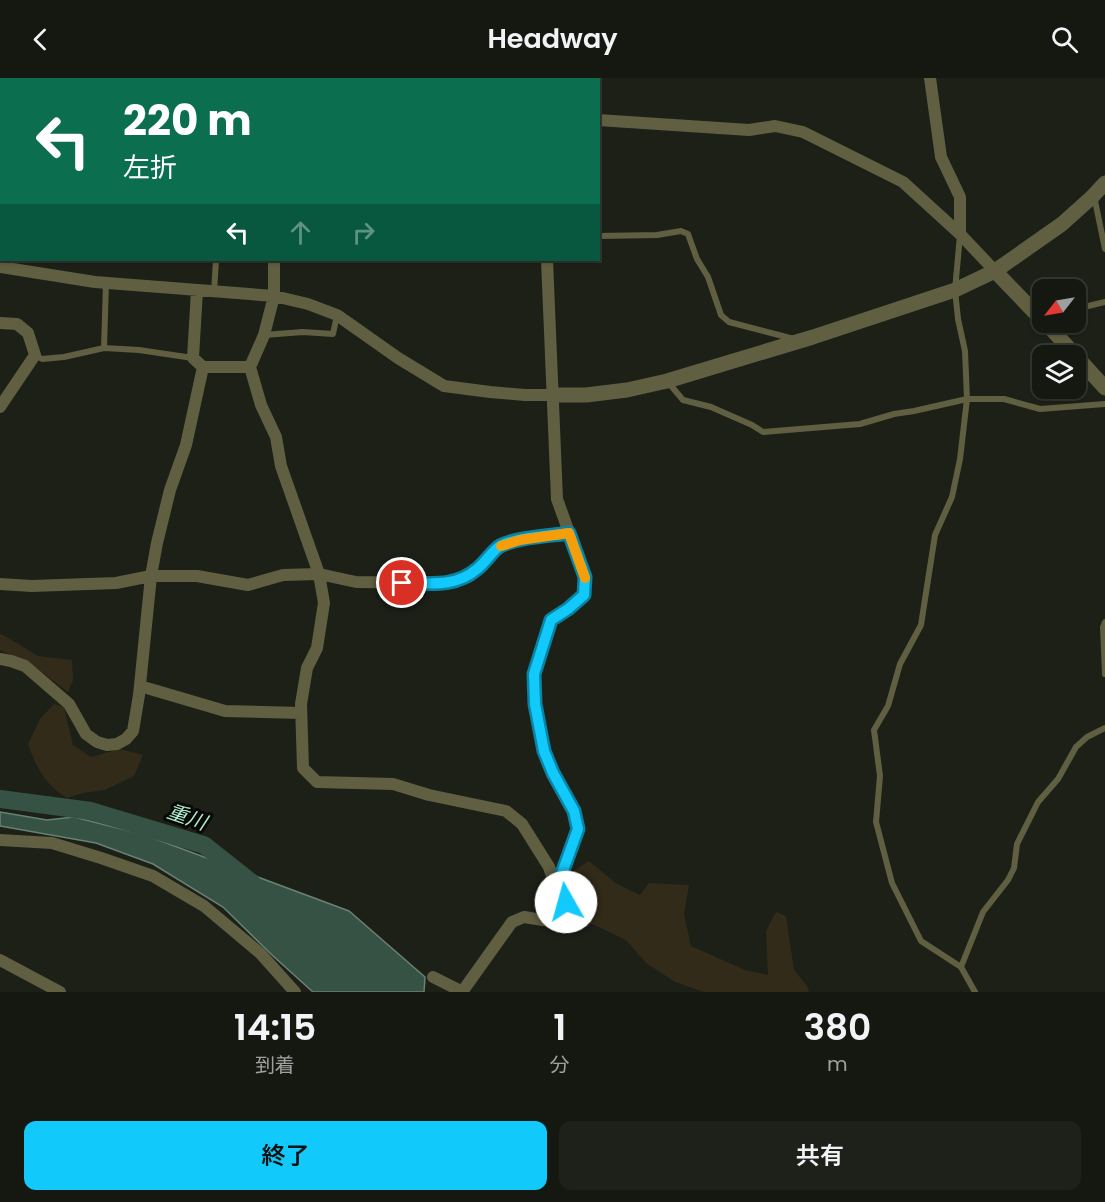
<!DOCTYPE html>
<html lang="ja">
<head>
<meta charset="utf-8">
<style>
  body { margin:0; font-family:Poppins,"Noto Sans JP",sans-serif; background:#1e211a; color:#f1f3f6; height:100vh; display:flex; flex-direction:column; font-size:22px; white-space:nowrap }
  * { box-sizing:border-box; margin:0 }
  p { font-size:20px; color:#9da09f }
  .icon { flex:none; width:33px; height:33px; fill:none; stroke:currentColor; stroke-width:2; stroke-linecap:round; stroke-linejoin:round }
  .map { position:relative; height:914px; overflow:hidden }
  .side { display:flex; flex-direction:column; background:#151811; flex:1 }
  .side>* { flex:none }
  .hud { position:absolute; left:0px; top:0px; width:600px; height:183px; box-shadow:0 2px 4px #0004,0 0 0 2px #343731; background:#0b6e4f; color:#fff; overflow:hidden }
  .needle { width:39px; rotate:239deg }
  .tools { position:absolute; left:1032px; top:201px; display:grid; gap:12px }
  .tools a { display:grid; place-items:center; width:54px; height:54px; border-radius:12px; background:#151811; box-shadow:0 2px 4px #0004,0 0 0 2px #343731; font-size:30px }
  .pin { position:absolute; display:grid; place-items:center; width:51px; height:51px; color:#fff; margin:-26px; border:3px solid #fff; border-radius:50%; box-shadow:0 2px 6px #0007 }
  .me { position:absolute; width:66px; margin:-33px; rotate:353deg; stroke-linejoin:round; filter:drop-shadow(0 0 4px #0008) }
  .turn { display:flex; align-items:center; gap:21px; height:126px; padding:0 24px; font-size:27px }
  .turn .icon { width:78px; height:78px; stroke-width:2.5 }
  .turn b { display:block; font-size:42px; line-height:51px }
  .lanes { display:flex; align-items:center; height:57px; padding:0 24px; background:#0003; justify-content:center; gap:30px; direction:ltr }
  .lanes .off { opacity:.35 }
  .eta { display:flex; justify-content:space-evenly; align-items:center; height:102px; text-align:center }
  .eta b { font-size:36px; font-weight:600; line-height:42px }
  .action { display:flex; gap:12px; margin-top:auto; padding:12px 24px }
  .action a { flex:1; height:69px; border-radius:12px; background:#11cafb; color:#111; font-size:24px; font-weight:600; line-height:69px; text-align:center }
  .action a+a { background:#1e211a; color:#f1f3f6 }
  header { display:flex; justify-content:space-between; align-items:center; height:78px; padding:0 24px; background:#151811; font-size:27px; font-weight:600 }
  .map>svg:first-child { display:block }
  .green { fill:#332b19 }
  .water { fill:#355245; stroke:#6a8075; stroke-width:1.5 }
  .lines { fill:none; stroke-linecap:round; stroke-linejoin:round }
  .river { stroke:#355245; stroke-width:18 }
  .service { stroke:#605f41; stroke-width:6 }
  .minor { stroke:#605f41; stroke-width:12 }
  .tertiary { stroke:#605f41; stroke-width:15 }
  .route-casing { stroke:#0b83a3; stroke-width:15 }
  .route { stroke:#11cafb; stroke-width:10 }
  .slow { stroke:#f59e0b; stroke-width:10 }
  .labels { text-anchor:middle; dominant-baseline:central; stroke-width:6; stroke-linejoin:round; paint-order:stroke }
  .water-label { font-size:20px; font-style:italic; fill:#afeacf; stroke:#080906 }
</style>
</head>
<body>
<header><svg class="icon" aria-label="back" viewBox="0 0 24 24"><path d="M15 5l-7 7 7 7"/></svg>Headway<svg class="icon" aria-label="search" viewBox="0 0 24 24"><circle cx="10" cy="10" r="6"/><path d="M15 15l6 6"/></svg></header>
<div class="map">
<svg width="1105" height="914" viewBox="0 0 1105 914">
  <rect width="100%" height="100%" fill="#1c2017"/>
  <path class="green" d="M0,556L5,558L38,578L72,582L73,602L68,614L31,586L0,572Z
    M54,626L64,629L73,667L91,679L119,671L143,677L134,698L105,712L83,715L67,720C45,707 36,689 28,666L40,641Z
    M589,783L617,806L640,817L649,805L689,807L684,836L691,868L745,892L768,897L766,853L776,834L786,838L794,892L807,908L809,914H704L675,904L646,885L626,862L588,844L573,827L572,794Z"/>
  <path class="water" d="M0,734L47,742L74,739L145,757L349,833L425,899L424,914H313L273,878L223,829L153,786L96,765L0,748Z"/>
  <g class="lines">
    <path class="river" d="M0,721L91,733L204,767L252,805"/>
    <path class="service" d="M231,0L252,2
      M219,2V0
      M1094,118L1105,171
      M0,141H2
      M960,157L955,212L958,241L965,273L967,321L960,381L952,419L935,457L921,547L900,586L888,628L874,652L880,698L876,744L892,805L921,863L961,889
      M598,158L657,157L681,153L688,156L697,181L708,199L721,237L729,244L794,261
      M214,214L216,182
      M1076,231L1105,224
      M264,257L303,254L333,256L337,237
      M104,270L106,205
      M35,277L42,281L64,279L104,270L139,272L193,280
      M667,303L683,322L711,329L752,347L763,354L860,346L894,336L914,333L967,321H1004L1040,331L1105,326
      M1105,544L1103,549L1105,596
      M975,914L961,889L983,834L1008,802L1014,790L1017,766L1038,724L1058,701L1076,669L1087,659L1105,650"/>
    <path class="minor" d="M273,0V2
      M322,0L356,2
      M930,0L941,79L960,119V156
      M84,2V0
      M557,2V0
      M598,42L749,52L775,48L803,54L903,104L960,156L995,193
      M274,182V218L264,257L250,289L261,327L276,359L281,388L319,496L324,525L317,570L307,590L301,626L303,690L317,704L393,706L429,717L506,733L522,746L549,789L563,831
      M0,189L95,204L274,218L308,226L337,237L398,280L444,308L490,314L525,317H552
      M197,212L193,280L203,289H250
      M0,245L17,246L28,255L35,277L0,329
      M0,506L32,508L116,505L151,498H197L248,507L283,497L319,496L356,504L447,505L468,499L484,486L499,469L520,462L569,455
      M0,581L11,583L25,588L69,626L86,656L97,664L107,667L117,666L126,661L133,653L139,617L151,498L157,465L170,412L186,367L203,289
      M140,608L225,633L301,635
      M0,762L52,765L101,780L153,798L204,828L260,875L295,914
      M0,882L60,914
      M433,899L463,914
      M462,914L512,844L524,839L543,842H552L561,836L566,824L561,798L578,751L574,733L553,695L544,673L535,626L534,596L551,542L569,531L584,517L585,499L557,421L547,182"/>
    <path class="tertiary" d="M995,193L1042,242
      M1045,244L1105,310
      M552,317H586L627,312L667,303L813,259L955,212L995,193L1062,146L1092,119L1105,105"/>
  </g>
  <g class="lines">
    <g class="route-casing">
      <path id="route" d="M402,505C429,505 455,510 477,491C485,485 493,472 500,468C517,459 550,458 569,455L585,499L584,517L568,531L551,542L534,596L535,626L544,673L553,695L574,733L578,751L561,798L566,824"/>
    </g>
    <use href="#route" class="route"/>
    <path class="slow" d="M501,468L520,462L569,455L585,500"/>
  </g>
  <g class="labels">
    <g class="water-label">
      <text transform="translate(187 739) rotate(19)">重川</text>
    </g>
  </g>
</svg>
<div class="tools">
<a><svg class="needle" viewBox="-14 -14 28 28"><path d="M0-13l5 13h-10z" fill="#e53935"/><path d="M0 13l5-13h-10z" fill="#9da09f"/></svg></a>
<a><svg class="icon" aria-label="layers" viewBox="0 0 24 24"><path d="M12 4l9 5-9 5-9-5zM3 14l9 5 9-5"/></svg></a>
</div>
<div class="pin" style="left:402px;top:505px;background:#d93025"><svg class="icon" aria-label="arrive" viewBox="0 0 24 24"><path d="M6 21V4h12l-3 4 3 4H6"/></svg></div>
<svg class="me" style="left:566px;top:824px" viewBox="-20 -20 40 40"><circle r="19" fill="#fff"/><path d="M0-13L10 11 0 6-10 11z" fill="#11cafb"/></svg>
<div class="hud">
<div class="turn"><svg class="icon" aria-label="left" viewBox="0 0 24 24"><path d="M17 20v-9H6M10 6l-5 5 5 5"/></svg><div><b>220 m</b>左折</div></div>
<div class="lanes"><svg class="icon" aria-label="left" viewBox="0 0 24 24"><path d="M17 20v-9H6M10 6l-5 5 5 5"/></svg><svg class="icon off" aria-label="ahead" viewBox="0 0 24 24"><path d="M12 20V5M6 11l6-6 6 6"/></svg><svg class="icon off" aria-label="right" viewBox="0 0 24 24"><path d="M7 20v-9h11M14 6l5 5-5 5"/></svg></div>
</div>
</div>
<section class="side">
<div class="eta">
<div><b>14:15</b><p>到着</p></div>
<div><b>1</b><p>分</p></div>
<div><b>380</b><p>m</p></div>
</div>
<div class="action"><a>終了</a><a>共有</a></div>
</section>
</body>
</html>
